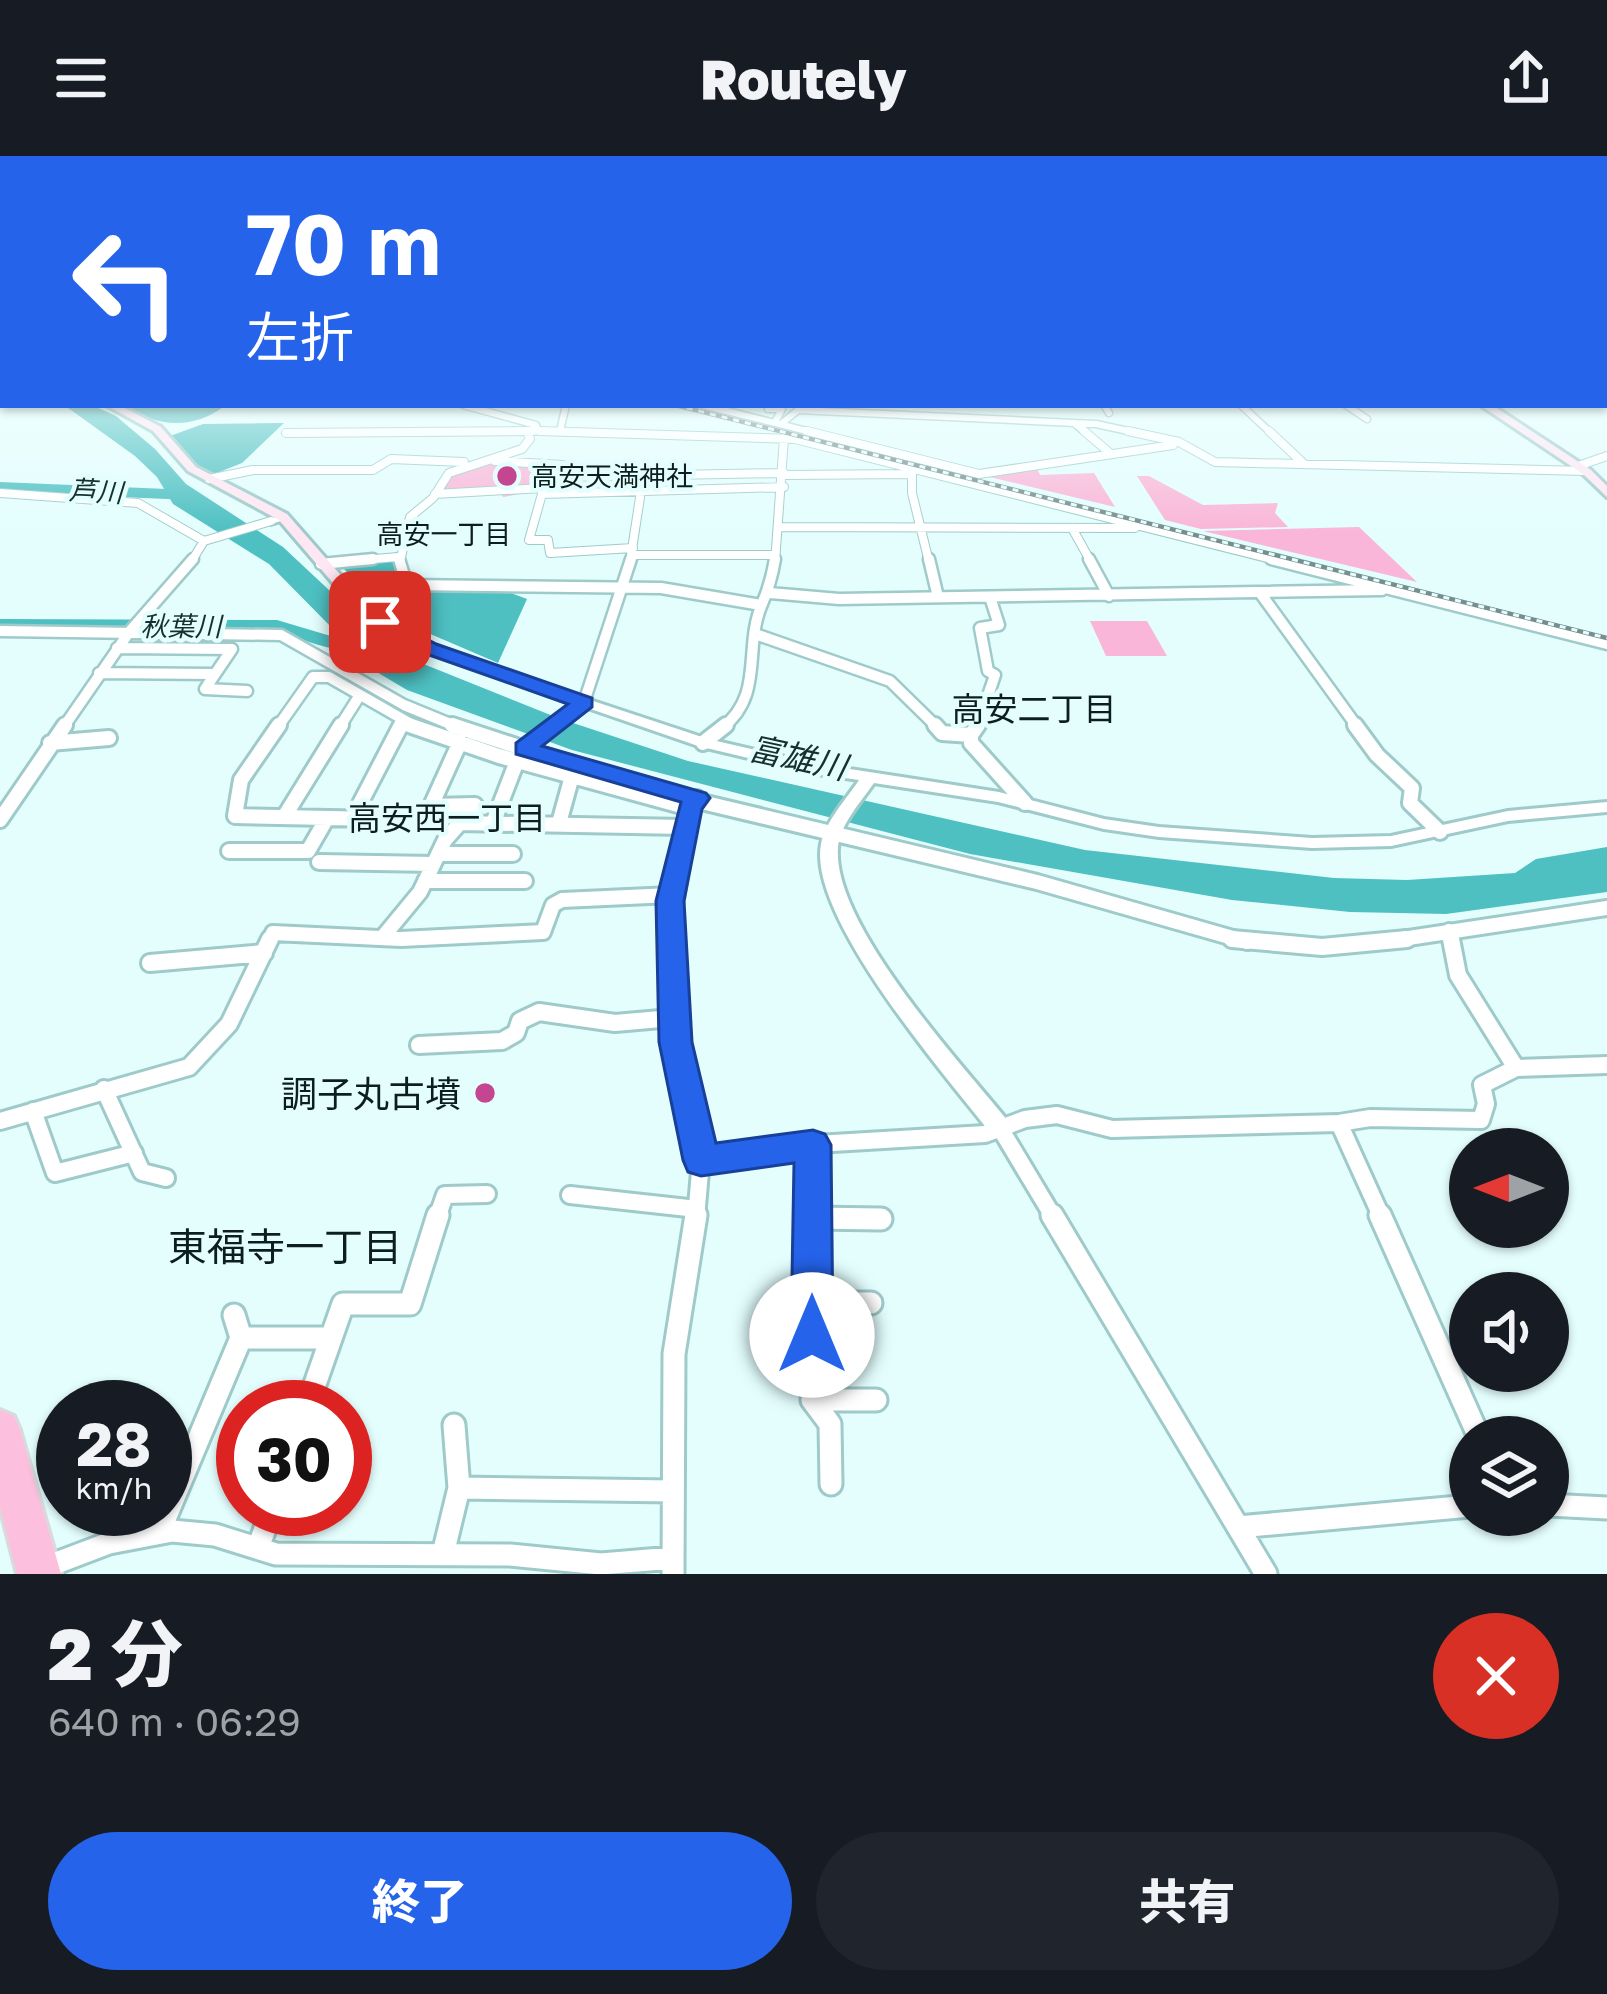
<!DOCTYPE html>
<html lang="ja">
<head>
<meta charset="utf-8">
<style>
  body { margin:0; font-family:"Golos Text","Noto Sans JP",sans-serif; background:#20242c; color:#f1f3f6; height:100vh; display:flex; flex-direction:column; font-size:45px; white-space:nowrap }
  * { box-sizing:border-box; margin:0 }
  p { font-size:39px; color:#9ea1a6 }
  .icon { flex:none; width:66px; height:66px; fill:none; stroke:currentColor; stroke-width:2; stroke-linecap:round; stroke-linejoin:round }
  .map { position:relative; height:1418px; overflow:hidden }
  .details { display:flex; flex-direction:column; background:#171b24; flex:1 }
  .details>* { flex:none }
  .hud { position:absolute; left:0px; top:0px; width:1608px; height:252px; box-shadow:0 3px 9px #0004; background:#2563eb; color:#fff; overflow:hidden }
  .needle { width:78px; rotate:270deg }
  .buttons { position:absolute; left:1449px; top:972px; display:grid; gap:24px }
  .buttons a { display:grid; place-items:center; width:120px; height:120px; border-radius:50%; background:#171b24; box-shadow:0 3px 9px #0004; font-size:60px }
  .speed { position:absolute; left:36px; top:1224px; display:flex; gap:24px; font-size:60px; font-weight:700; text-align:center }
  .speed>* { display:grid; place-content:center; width:156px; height:156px; border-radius:50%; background:#171b24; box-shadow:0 3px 9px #0004; line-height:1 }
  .speed small { font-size:30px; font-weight:400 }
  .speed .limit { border:18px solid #d22; background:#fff; color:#111 }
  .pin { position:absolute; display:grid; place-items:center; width:102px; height:102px; color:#fff; margin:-51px; border-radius:24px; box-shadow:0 6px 18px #0006 }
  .me { position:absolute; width:132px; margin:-66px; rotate:0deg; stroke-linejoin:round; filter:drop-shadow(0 0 9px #0008) }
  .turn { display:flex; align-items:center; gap:42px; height:252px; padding:0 48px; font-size:54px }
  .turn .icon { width:156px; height:156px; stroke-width:2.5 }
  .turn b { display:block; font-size:84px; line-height:102px }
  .round { display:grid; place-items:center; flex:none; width:126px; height:126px; border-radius:63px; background:#20242c }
  .headline { display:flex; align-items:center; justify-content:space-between; height:204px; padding:0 48px }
  h1 { font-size:72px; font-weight:800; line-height:90px }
  .cta { display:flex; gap:24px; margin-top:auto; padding:24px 48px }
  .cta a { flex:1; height:138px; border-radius:72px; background:#2563eb; color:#fff; font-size:48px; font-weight:800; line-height:138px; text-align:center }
  .cta a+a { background:#20242c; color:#f1f3f6 }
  header { display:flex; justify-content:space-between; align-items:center; height:156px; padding:0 48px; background:#171b24; font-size:54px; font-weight:800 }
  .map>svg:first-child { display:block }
  .green { fill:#fab6d8 }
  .water { fill:#4ec0c2 }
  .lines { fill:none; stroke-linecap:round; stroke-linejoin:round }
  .river { fill:#4ec0c2; fill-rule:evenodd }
  .minor-far5-casing { stroke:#9fcaca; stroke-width:9 }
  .minor-far4-casing { stroke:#9fcaca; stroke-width:10 }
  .minor-far3-casing { stroke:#9fcaca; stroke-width:15 }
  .minor-far2-casing { stroke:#9fcaca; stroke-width:20 }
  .minor-far1-casing { stroke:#9fcaca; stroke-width:22 }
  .minor-casing { stroke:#9fcaca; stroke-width:27 }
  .tertiary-casing { stroke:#9fcaca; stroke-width:6 }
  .secondary-casing { stroke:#9fcaca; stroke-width:6 }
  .primary-casing { stroke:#d8dbdb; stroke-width:6 }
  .trunk-casing { stroke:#d8dbdb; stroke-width:6 }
  .minor-far5 { stroke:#fff; stroke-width:6 }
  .minor-far4 { stroke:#fff; stroke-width:8 }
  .minor-far3 { stroke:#fff; stroke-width:10 }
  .minor-far2 { stroke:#fff; stroke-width:14 }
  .minor-far1 { stroke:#fff; stroke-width:16 }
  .minor { stroke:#fff; stroke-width:21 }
  .tertiary { fill:#fff; fill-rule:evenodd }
  .secondary { fill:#fee7f3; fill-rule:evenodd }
  .primary { fill:#fdcfe6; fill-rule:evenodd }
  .trunk { fill:#fcbfde; fill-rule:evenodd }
  .rail-casing { stroke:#788d8d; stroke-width:4.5 }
  .rail { stroke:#e4fefe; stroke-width:3; stroke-dasharray:6; stroke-linecap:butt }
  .route { fill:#2563eb; stroke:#184099; stroke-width:3 }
  .poi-dot { fill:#c44590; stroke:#e4fefe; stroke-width:4.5 }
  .labels { text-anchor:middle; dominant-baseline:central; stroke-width:9; stroke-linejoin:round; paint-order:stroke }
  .far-poi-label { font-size:27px; fill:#0d1e1e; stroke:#e4fefe; text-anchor:start }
  .far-water-label { font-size:27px; font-style:italic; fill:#162f2f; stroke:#e4fefe }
  .far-neighbourhood-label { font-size:27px; fill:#0d1e1e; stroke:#e4fefe }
  .neighbourhood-label { font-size:33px; fill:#0d1e1e; stroke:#e4fefe }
  .water-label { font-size:33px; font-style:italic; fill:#162f2f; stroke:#e4fefe }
  .near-poi-label { font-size:36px; fill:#0d1e1e; stroke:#e4fefe; text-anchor:end }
  .near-neighbourhood-label { font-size:39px; fill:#0d1e1e; stroke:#e4fefe }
</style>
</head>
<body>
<header><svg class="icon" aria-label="menu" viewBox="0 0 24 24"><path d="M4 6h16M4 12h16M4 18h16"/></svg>Routely<svg class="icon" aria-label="share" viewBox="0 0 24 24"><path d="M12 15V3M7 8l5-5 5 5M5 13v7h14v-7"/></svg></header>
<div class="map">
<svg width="1607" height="1418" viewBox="0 0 1607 1418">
  <rect width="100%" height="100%" fill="#e4fefe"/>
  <path class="green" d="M483,308L548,310L547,323L558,325V330C538,333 522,338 503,341L500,337H438L449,321Z
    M1036,310L1040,319L1094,317L1115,351L981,319Z
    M1137,320H1149L1203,349L1278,347L1275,357L1288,371L1201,373L1165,364Z
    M1359,371L1417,426L1203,375Z
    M1090,465H1147L1167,500H1106Z"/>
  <path class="water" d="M64,249H92L116,260L155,293L186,328L283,391L376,478L411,503L558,562L688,605L1085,694L1334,722L1407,724L1515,717L1536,703L1607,691V736L1446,758L1350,756L1232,744L970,698L572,594L407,534L355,503L337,477L269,408L173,348L157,321L135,300Z
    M122,249H226C192,275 157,271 122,249Z
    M284,267L242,307L212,319L186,301L170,280L203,268Z
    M387,404L399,406V431L403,433L511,437L527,443L498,507L393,462L341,410Z"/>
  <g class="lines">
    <path class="river" d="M0,326L191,334L199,339L191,344L0,336Z
      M0,463L277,464L334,481L360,480L370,486C342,507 303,479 272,476C187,468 87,475 0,475Z"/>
    <g class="minor-far5-casing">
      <path id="minor-far5" d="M703,249L819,278
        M1104,249L1109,257
        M1241,249L1272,278
        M1346,249L1367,263
        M768,253H782L775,266
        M1074,267L1087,278
        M781,268L798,254L1096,268L1142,278
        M538,275L636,278
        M560,275L566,249
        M286,277L538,275L536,269L463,249"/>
    </g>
    <g class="minor-far4-casing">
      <path id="minor-far4" d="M539,275L795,283L1283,406
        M807,275L979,318L1173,289
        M1084,275L1111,298
        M1128,275L1179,286L1215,306L1585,315
        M1269,275L1304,308
        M286,277L533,275
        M495,305L563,309L561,321L784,317
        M1578,310L1607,300
        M912,318V337L929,406
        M784,319L911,318
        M209,323L253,314H373L391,303L464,306
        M0,337L138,347L204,385
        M435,338L542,332V338L784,331
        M542,338L529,384H548L550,397L633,392
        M780,371L1135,372
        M1072,372L1091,406
        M632,399H773
        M191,406L204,385L271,365
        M340,406L398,401
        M400,406L410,361L433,342L449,317L522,293L530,283L527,275
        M630,406L641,335
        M775,406L784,282"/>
    </g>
    <g class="minor-far3-casing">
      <path id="minor-far3" d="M399,403L407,429L661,432L761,449
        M929,403L938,441
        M1089,403L1109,440
        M1271,403L1607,488
        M321,408L373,403
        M770,437L839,443L1382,434
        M1261,438L1358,572
        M0,475L281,479L404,549L460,572
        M758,479L890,525L938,572
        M117,492L232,493L205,533L247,535
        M99,517L214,518
        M63,572L130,475L193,403
        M277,572L313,521H329L418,572
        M339,572L358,542
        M400,572L403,566
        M551,572L584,546L631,403
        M722,572C765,539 743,491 762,448C769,432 772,421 775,403
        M977,572L995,519L988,515L980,472L999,469L990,441"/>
    </g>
    <g class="minor-far2-casing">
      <path id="minor-far2" d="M279,569L241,624L235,660L379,663
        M409,569L499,600L689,652
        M452,569L647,633L1037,726L1247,786
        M935,569L942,577L971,579
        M1355,569L1377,599L1412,632L1410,647L1440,676
        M971,579L978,569
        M971,579V587L1025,647
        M460,586L431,650L475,649L468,667
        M50,587L109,582
        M703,587L726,569
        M520,596L555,569
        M284,661L341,569
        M352,663L401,569
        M0,664L65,569
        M493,667L517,605
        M559,667L572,620
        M229,695H308L327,662
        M438,698H513
        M319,706L433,708
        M425,725H525
        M1449,775L1451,786
        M382,782L420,736L445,684L460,667L685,671
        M269,786L273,777L401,783L543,776L553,749L562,744L671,739
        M670,786L689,652L697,642
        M1382,786L1607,752"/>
    </g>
    <g class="minor-far1-casing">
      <path id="minor-far1" d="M669,783L672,862L701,1004L696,1062
        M1232,783L1322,791L1407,783
        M1451,783L1458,819L1516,912
        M150,807L264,797
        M419,889L502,885L516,877L520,865L539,856L615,867L672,862
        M104,933L142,1016L166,1022
        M33,955L55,1017L134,997
        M0,965L189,911L229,868L270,783
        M1339,967L1382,1062
        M1000,972L1054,1062
        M701,1004L799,989L985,978L1025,963L1057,959L1112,973L1339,967L1370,962L1481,964L1486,948L1482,929L1516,912L1607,909
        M570,1039L697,1053
        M437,1062L445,1039L487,1038
        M813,1062V989
        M813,1062H841"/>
    </g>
    <g class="minor-casing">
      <path id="minor" d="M813,1059L812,1244L830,1268L831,1328
        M1052,1059L1266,1418
        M1380,1059L1479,1281
        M813,1062L881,1063
        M812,1147H871
        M241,1182H331
        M812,1244H876
        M307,1251L343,1148H410L438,1059
        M459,1332L673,1335
        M1548,1349L1607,1352
        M1238,1371L1470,1350
        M159,1377L241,1182L234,1159
        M258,1392L272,1353
        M443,1398L459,1332L454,1269
        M43,1412L109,1387L172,1375L215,1379L276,1398L510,1399L601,1408L673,1402
        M673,1418L674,1198L696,1059"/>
    </g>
    <g class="tertiary-casing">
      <path id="tertiary" d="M283,358L287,359V363L271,368L266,365Z
        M584,542L708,583L811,607L999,636L1104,663L1159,671L1312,682L1391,680L1508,655L1607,646V656L1508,665L1391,690L1312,692L1159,681L1104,673L998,646L874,627C861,646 840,668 838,692C832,768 960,906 1008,965L1012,972L1008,979L1000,982L992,979C947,921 807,761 821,688C826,664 846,644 859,624L811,617L698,590L579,549L577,546Z"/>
    </g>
    <g class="secondary-casing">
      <path id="secondary" d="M106,249H119L161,271L196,311L287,358L366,448L385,464L434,489L593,546L584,551L578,550L422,495L375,470L356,454L279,364L188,315L153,275Z
        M1480,249H1492L1591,314L1607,330V341L1583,318Z"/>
    </g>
    <g class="primary-casing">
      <path id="primary" d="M0,178H3V183H0Z"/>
    </g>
    <g class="trunk-casing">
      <path id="trunk" d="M0,231H3L0,239Z
        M0,1254L14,1260L20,1274L61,1418H17L0,1351Z"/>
    </g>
    <use href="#minor-far5" class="minor-far5"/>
    <use href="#minor-far4" class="minor-far4"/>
    <use href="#minor-far3" class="minor-far3"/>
    <use href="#minor-far2" class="minor-far2"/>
    <use href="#minor-far1" class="minor-far1"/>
    <use href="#minor" class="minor"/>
    <use href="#tertiary" class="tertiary"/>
    <use href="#secondary" class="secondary"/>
    <use href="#primary" class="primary"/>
    <use href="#trunk" class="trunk"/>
    <g class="rail-casing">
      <path id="rail" d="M675,249L1607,482"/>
    </g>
    <use href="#rail" class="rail"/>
  </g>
  <linearGradient id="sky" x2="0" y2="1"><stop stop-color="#6ab9d9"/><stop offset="0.47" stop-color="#f3ffff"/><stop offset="1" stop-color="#f3ffff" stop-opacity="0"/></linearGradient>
  <rect width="1607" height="376" fill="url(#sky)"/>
  <path class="route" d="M373,462H387L436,488L592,542V551L542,590L706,637L710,642L702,653L684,745L692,886L716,987L813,974L825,978L831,989L833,1179L827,1194L812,1200L798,1194L791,1179L794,1007L701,1020L688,1016L683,1004L659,886L656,745L681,646L516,598V587L568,548L421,496L373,471Z"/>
  <g class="poi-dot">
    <circle cx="507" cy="320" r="12"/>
    <circle cx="485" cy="937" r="12"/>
  </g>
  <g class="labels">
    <g class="far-poi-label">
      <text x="531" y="320">高安天満神社</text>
    </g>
    <g class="far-water-label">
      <text transform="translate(96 335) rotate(3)">芦川</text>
      <text x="181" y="470">秋葉川</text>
    </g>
    <g class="far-neighbourhood-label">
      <text x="444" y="378">高安一丁目</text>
    </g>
    <g class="neighbourhood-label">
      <text x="1034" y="552">高安二丁目</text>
      <text x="447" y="661">高安西一丁目</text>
    </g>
    <g class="water-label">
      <text transform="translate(798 601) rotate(12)">富雄川</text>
    </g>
    <g class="near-poi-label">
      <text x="461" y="937">調子丸古墳</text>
    </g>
    <g class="near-neighbourhood-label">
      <text x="285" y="1090">東福寺一丁目</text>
    </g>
  </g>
</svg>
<div class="buttons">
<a><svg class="needle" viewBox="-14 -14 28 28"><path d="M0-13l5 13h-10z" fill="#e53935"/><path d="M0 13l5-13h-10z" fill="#9ea1a6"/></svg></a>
<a><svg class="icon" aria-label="sound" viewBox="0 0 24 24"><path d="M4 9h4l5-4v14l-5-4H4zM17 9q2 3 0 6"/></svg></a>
<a><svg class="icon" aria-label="layers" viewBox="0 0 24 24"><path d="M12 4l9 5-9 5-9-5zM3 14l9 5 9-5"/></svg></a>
</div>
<div class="speed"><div>28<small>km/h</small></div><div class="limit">30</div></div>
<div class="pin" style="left:380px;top:466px;background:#d93025"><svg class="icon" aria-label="arrive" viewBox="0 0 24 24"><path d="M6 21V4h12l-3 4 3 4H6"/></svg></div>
<svg class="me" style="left:812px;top:1179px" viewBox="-20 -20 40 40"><circle r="19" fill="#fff"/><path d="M0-13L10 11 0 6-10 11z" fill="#2563eb"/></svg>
<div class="hud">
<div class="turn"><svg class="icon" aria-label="left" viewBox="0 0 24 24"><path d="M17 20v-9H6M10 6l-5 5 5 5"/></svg><div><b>70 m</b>左折</div></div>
</div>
</div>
<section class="details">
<div class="headline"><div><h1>2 分</h1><p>640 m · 06:29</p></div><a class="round" style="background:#d93025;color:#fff"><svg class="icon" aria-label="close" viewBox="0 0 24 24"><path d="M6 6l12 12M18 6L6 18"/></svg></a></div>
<div class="cta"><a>終了</a><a>共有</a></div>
</section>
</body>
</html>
